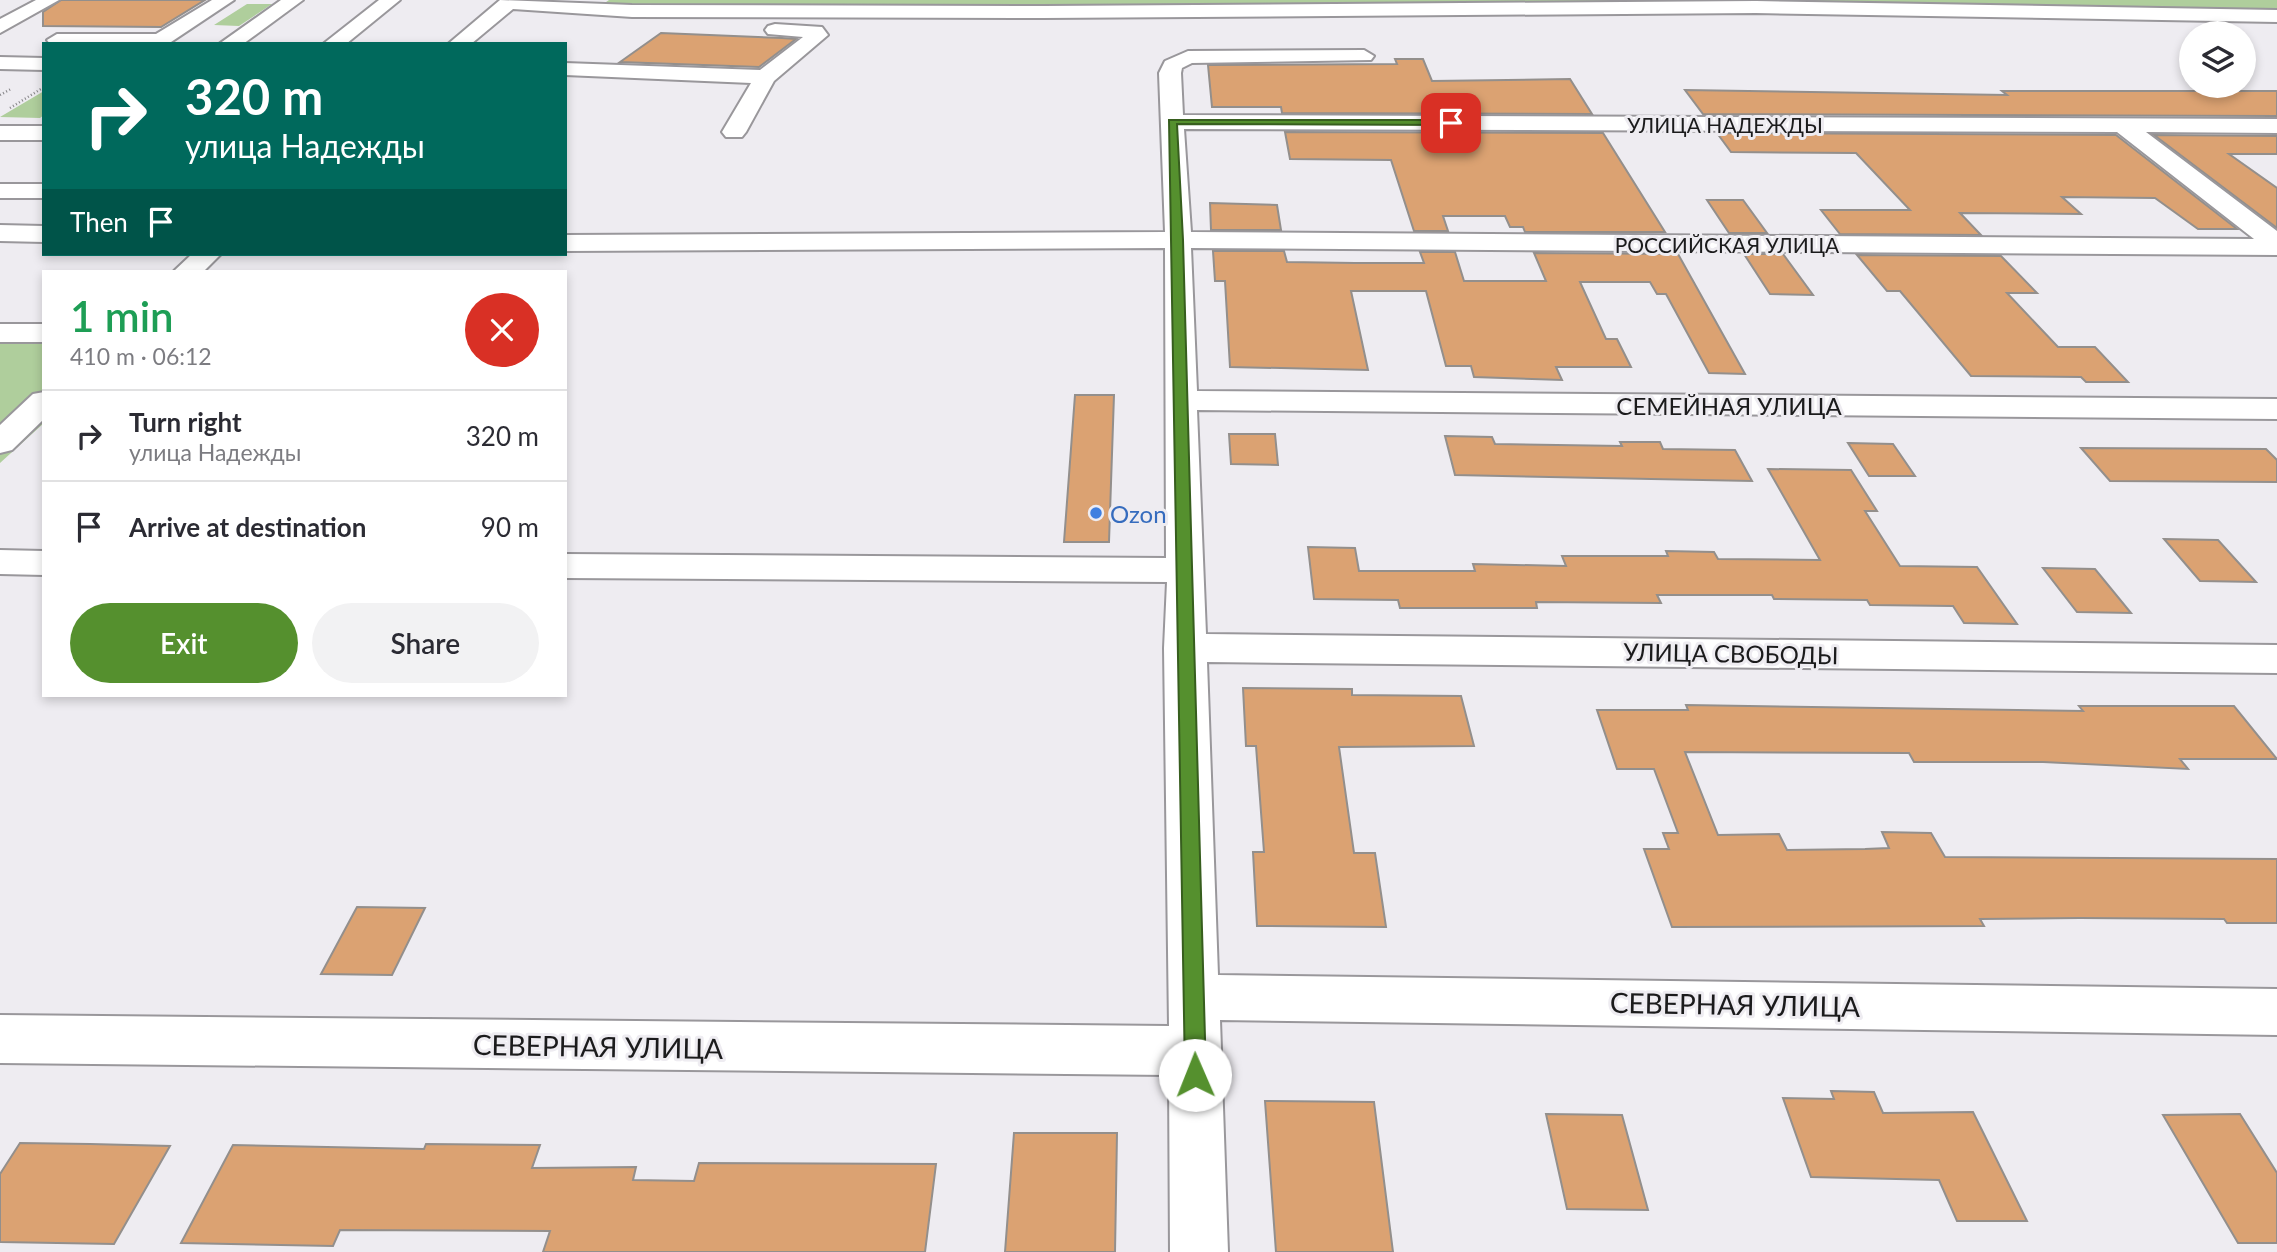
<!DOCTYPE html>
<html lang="en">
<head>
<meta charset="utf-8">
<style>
  body { margin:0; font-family:Lato,sans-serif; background:#f2f2f3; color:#2b2b33; height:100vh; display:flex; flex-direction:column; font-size:26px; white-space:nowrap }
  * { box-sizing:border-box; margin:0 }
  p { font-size:23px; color:#7c7c81 }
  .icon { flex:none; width:38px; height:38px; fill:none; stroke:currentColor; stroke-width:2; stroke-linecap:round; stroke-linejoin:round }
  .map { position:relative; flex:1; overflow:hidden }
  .sheet { position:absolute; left:42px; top:270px; width:525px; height:427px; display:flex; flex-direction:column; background:#fff; border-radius:0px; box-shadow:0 4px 10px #0003 }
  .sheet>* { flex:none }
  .top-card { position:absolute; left:42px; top:42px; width:525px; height:214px; border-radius:0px; box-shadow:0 4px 10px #0003; background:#00695c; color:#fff; overflow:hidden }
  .buttons { position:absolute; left:2179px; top:21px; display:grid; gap:14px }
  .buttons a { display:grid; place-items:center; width:77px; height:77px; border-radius:50%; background:#fff; box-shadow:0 4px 10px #0003; font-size:35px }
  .pin { position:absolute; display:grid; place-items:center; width:60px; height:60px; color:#fff; margin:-30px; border-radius:14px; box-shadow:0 4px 10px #0006 }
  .me { position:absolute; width:77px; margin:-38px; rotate:359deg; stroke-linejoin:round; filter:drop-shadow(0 0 5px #0008) }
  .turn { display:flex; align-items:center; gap:24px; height:147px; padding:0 28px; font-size:32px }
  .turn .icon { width:91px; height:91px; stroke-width:2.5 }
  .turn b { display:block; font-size:49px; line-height:60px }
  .then { display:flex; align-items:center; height:66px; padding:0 28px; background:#0003; gap:14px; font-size:26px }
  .round { display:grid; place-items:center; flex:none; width:74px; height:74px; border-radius:37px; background:#f2f2f3 }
  .summary { display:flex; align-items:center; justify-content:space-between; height:119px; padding:0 28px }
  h1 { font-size:42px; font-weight:600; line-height:52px; color:#1e9e55 }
  .cta { display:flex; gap:14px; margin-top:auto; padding:14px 28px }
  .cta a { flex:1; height:80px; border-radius:42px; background:#55902e; color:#fff; font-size:28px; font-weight:600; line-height:80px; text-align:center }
  .cta a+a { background:#f2f2f3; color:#2b2b33 }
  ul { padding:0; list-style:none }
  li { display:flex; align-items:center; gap:21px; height:91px; padding:0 28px; border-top:2px solid #e1e1e2 }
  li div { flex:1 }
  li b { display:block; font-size:26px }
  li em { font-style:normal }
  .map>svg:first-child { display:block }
  .green { fill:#afce9c }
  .building { fill:#dba272; stroke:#938f8c; stroke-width:2 }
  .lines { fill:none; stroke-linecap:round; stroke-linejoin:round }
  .minor-casing { stroke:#99979b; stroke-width:4 }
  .path { stroke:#848386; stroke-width:2.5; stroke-dasharray:1 2.5; stroke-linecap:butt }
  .minor { fill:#fff; fill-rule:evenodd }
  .route { fill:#55902e; stroke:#375e1e; stroke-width:2 }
  .shop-dot { fill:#3f7fe0; stroke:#eeecf1; stroke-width:2.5 }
  .labels { text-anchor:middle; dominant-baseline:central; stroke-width:6; stroke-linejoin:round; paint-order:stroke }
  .far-street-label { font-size:21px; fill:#1b1b1c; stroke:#eeecf1 }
  .street-label { font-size:24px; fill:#1b1b1c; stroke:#eeecf1 }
  .shop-label { font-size:24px; fill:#366cbe; stroke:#eeecf1; text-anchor:start }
  .near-street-label { font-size:28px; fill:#1b1b1c; stroke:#eeecf1 }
</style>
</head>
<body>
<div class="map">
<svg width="2277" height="1252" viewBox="0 0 2277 1252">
  <rect width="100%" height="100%" fill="#eeecf1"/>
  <path class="green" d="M609,0H2277V19L1753,11L596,9Z
    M247,4H272L239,26L214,25Z
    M44,91V115L40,118L0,117Z
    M0,342L44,343V423L0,463Z"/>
  <path class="building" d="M61,0H205L161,27L43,26V12Z
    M661,33L782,38L796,39L759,67L620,62Z
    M1395,59H1423L1432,81L1570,79L1592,114L1282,113L1281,107H1212L1208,65L1397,64Z
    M1685,90L2007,95L2002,91H2277V116L1703,114Z
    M1285,132L1603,133L1665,232H1525L1523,227H1510L1505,216H1443L1448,231H1414L1391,160L1290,159Z
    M1717,133L2116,135L2237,229H2198L2155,198L2062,197L2081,214L1960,213L1981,235L1840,234L1821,210H1910L1856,153L1731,152Z
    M2154,135L2277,136V154H2229L2277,188V228Z
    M1707,200H1743L1767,233H1729Z
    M1210,203L1277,205L1281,230H1211Z
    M1213,251H1284L1287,262L1355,263H1424L1420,252H1455L1464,281H1546L1534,253L1678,254L1745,374L1709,373L1666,294H1657L1650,282H1580L1606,339H1617L1631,367H1556L1562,380L1474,377L1471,366H1446L1426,291H1351L1368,370L1230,367L1225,281H1215Z
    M1744,254H1783L1813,295L1770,294Z
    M1857,255L2001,256L2037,293H2007L2058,347H2095L2128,382H2086L2081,377L1971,376L1900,291H1887Z
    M1075,395H1114L1109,542H1064Z
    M1229,434H1275L1278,465L1231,464Z
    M1445,436L1492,437L1495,444L1622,446L1620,442H1660L1663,449L1735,450L1752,481L1455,475Z
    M1848,443L1893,444L1915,476H1869Z
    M2081,448L2266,449L2277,460V482L2110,481Z
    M1768,469L1851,470L1877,511H1865L1900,566L1977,567L2017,624L1964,623L1953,606L1870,605L1867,600L1774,599L1772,595H1657L1661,603L1536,602L1537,608H1400L1398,600L1314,599L1308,547L1355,548L1359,571H1475L1473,564L1566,566L1562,556H1668L1666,551L1714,552L1718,559L1820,560Z
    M2164,539L2218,540L2256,582L2200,581Z
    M2043,568L2095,569L2131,613L2077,612Z
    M1243,688L1352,689V695L1461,696L1474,746L1339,747L1354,853H1375L1386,927L1257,926L1253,852H1264L1256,746H1246Z
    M1686,705L2083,711L2079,706H2234L2277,759H2180L2188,769L2043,762H1914L1909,753L1685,752L1718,835L1779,834L1787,850L1865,849L1889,848L1882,832L1931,833L1945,857L2277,859V923H2227L2224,919L2080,918L1980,919L1984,926L1672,927L1644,849H1669L1663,833H1678L1654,769H1617L1597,710H1688Z
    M357,907L425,908L392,975L321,974Z
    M1831,1091L1874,1092L1883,1113L1973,1112L2027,1221H1957L1939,1180L1811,1177L1783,1098L1834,1099Z
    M1265,1101L1374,1102L1393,1252H1276Z
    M1546,1114L1622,1115L1648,1210L1567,1209Z
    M2240,1114L2277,1173V1243H2238L2163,1115Z
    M1014,1133H1117L1115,1252H1005Z
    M20,1143L90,1144L170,1146L114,1244L0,1242V1174Z
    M426,1144L540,1145L532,1168L636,1167L633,1180L694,1181L699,1163L936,1164L925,1252H543L550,1231L340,1230L333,1246L181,1243L233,1145L424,1149Z"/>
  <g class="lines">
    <g class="minor-casing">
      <path id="minor" d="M36,0H59L0,33V19Z
        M212,0H234L168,44H50L47,40L57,34H156Z
        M281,0H303L243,44H219Z
        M379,0H400L346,44H323Z
        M500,0L632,5L1044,6L1756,1L2277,10V22L1756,13L1044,18L632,17L513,9L471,44H448Z
        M775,24L822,27L828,35L774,81L746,132L742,137H726L722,132L751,83L565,75V63L760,70L803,37L768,34L765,30L768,26Z
        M1364,50L1374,56L1371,60L1192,63L1182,68L1181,73L1183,115L2277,119V133L2146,132L2277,231V255L1191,248L1197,391L2277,399V419L1197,410L1206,634L2277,645V673L1207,662L1218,975L2277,989V1035L1220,1020L1228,1252H1170L1169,1075L0,1063V1015L1169,1026L1164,648L1167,582L565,578V554L1166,558L1165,248L565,251V235L1165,232L1159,73L1165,61L1188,51ZM1184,129L2117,132L2254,239L1191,232Z
        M0,57L44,58V70L0,69Z
        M0,126H44V140H0Z
        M0,184H44V198H0Z
        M0,225L44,226V242L0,241Z
        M192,254H221L204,271H174Z
        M0,324H44V342H0Z
        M44,392V419L12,450L0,453V425L33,394Z
        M0,550L44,551V575L0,574Z"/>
    </g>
    <path class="path" d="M0,95L11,89
      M10,108L41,89"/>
    <use href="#minor" class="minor"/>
  </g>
  <path class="route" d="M1169,120H1451L1456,123L1451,125L1177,124L1183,240L1206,1075L1203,1082L1195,1085L1188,1082L1185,1075Z"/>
  <circle class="shop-dot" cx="1096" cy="513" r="7"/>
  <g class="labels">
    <g class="far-street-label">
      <text x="1725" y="124">УЛИЦА НАДЕЖДЫ</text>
      <text x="1727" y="244">РОССИЙСКАЯ УЛИЦА</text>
    </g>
    <g class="street-label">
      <text x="1729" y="405">СЕМЕЙНАЯ УЛИЦА</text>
      <text transform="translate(1731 653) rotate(1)">УЛИЦА СВОБОДЫ</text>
    </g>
    <g class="shop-label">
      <text x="1110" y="513">Ozon</text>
    </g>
    <g class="near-street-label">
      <text transform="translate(1735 1004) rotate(1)">СЕВЕРНАЯ УЛИЦА</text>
      <text transform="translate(598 1046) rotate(1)">СЕВЕРНАЯ УЛИЦА</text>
    </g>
  </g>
</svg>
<div class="buttons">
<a><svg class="icon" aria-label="layers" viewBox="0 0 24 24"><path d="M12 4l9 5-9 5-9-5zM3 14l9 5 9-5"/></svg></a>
</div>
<div class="pin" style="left:1451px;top:123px;background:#d93025"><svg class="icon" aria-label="arrive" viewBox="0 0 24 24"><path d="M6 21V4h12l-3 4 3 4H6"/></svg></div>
<svg class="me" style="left:1195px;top:1075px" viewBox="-20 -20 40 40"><circle r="19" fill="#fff"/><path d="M0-13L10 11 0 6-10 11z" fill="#55902e"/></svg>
<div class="top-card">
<div class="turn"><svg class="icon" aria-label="right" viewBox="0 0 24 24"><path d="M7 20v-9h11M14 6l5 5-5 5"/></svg><div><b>320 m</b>улица Надежды</div></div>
<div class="then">Then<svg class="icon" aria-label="arrive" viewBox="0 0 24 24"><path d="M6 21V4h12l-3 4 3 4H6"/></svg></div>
</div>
<section class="sheet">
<div class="summary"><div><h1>1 min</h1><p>410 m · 06:12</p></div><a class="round" style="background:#d93025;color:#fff"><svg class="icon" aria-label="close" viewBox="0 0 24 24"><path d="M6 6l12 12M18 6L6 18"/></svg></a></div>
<ul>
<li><svg class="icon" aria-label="right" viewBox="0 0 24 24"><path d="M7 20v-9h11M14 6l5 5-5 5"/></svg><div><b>Turn right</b><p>улица Надежды</p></div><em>320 m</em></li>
<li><svg class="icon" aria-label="arrive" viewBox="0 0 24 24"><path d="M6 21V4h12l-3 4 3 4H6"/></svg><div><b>Arrive at destination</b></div><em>90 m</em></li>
</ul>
<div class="cta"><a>Exit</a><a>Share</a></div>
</section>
</div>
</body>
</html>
